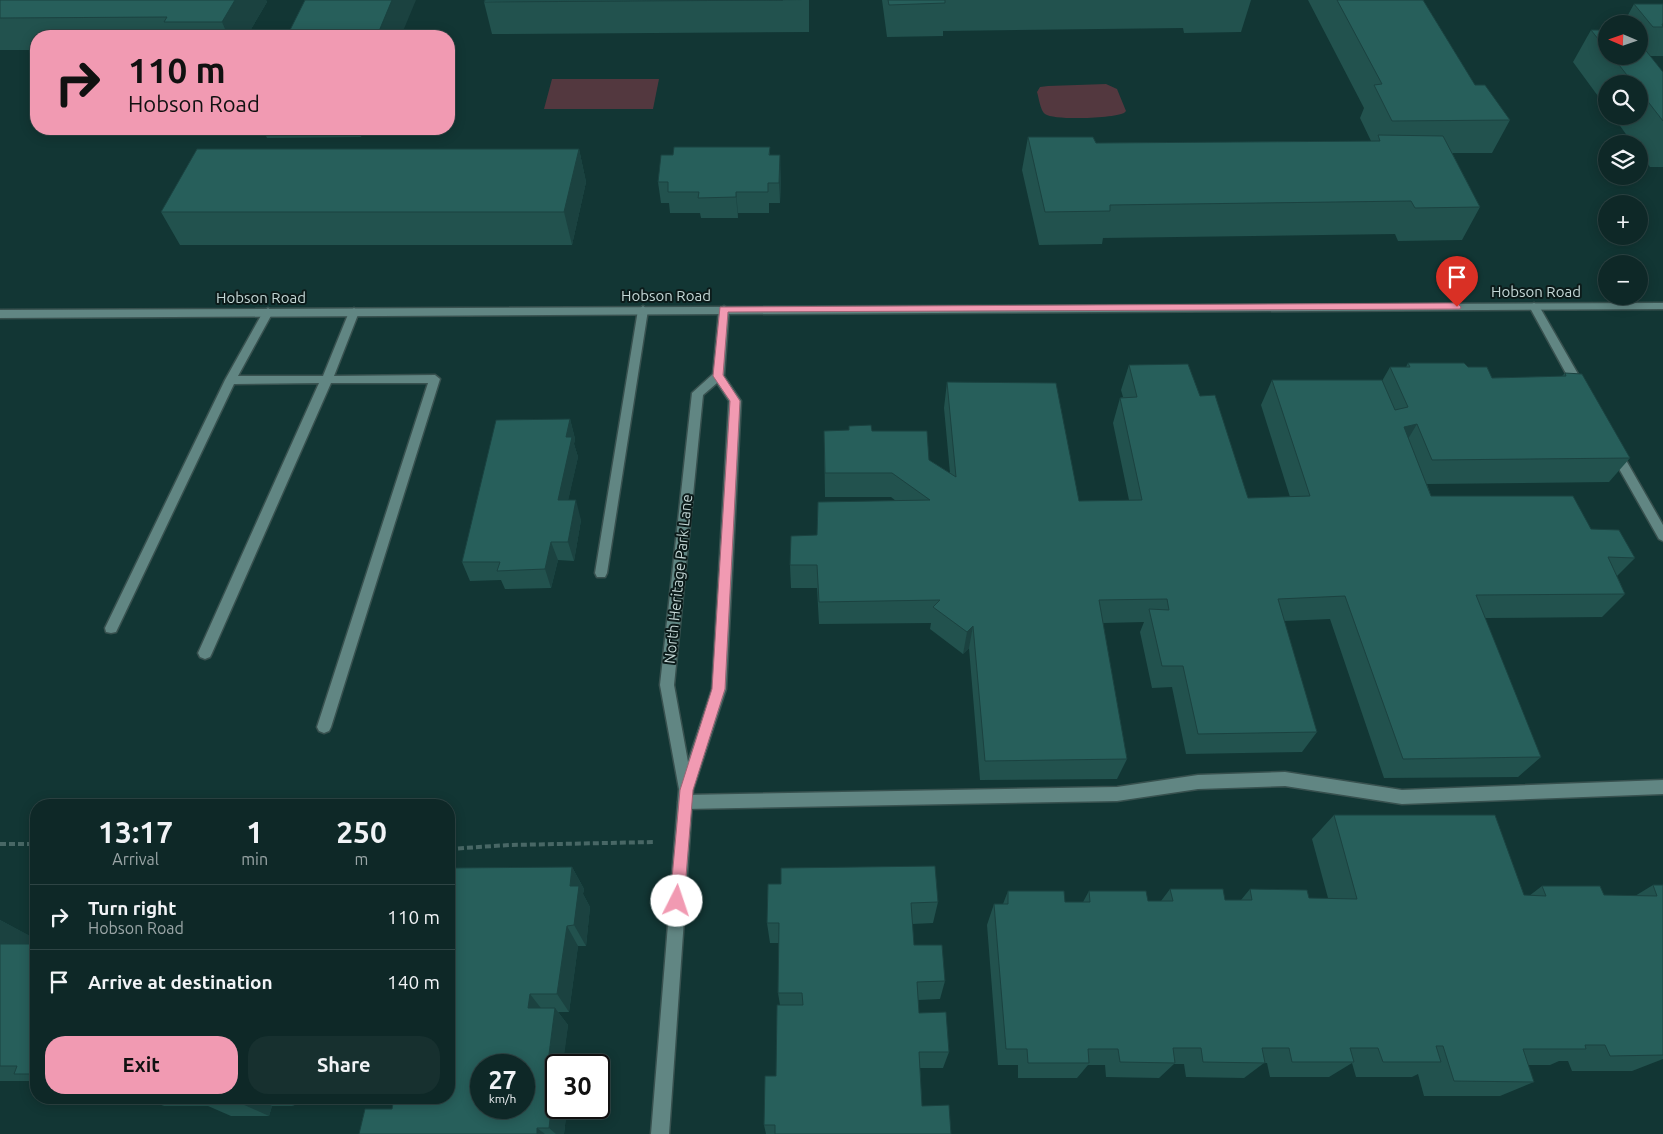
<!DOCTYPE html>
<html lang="en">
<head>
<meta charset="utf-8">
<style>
  body { margin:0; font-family:Ubuntu,sans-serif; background:#17302f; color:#f1f3f6; height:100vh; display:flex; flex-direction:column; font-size:19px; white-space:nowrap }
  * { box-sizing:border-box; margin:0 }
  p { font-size:16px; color:#9ba6a7 }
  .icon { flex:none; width:28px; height:28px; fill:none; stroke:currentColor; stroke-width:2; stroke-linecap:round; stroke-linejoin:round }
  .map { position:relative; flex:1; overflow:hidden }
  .sheet { position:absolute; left:30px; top:799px; width:425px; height:305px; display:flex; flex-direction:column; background:#0e2827; border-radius:20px; box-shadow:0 2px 12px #0003,0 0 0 1px #2e4444 }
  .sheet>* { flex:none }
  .hud { position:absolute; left:30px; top:30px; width:425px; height:105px; border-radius:20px; box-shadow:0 2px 12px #0003,0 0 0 1px #2e4444; background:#f19ab2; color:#111; overflow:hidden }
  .needle { width:32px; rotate:272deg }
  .fabs { position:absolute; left:1598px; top:15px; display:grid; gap:10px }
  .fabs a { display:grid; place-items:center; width:50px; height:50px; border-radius:50%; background:#0e2827; box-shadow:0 2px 12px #0003,0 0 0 1px #2e4444; font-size:25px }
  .speed { position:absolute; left:470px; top:1054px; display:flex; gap:10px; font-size:25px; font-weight:700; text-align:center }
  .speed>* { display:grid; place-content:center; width:65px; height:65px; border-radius:50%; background:#0e2827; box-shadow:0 2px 12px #0003,0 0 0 1px #2e4444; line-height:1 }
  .speed small { font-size:12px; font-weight:400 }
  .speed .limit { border:2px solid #111; border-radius:8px; background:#fff; color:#111 }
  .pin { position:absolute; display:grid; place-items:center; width:42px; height:42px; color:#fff; margin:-51px -21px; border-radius:50% 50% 50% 0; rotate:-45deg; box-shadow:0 0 5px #0007 }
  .pin .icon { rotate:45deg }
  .me { position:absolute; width:55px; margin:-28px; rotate:4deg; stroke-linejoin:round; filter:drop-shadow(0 0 4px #0008) }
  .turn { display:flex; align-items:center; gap:18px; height:105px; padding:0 15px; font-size:22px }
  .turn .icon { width:65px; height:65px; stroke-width:2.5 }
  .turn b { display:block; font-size:35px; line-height:42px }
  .eta { display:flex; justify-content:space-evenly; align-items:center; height:85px; text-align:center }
  .eta b { font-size:30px; font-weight:600; line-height:35px }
  .primary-button { display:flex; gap:10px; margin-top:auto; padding:10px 15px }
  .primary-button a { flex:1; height:58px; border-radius:20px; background:#f19ab2; color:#111; font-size:20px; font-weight:600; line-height:58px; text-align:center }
  .primary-button a+a { background:#17302f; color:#f1f3f6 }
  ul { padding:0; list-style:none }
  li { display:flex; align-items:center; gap:15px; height:65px; padding:0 15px; border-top:1px solid #2e4444 }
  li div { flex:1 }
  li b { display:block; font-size:19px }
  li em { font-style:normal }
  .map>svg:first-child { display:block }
  .green { fill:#53383f }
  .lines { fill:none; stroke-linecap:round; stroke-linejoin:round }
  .service-casing { stroke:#38514f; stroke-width:3 }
  .minor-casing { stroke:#38514f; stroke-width:3 }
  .tertiary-casing { stroke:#38514f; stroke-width:3 }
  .path { stroke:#486765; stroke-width:4; stroke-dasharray:6 3; stroke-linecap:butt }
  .service { fill:#618683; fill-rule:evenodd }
  .minor { fill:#618683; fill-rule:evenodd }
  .tertiary { fill:#618683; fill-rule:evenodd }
  .wall { fill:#22524e }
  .shaded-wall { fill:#1b4240 }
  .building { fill:#275f5b; stroke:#1b4240; fill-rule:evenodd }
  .route { fill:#f19ab2; stroke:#9d6474 }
  .labels { text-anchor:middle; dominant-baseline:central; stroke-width:4; stroke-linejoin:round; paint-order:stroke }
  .street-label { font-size:15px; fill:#c4d7d6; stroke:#0c1b1a }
</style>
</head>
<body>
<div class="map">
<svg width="1663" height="1134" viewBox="0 0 1663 1134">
  <rect width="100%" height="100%" fill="#123634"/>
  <path class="green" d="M552,79H659L653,109H544Z
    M1106,84L1117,89L1126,111L1124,113C1114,118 1055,121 1045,114C1040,110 1039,98 1037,92L1040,87L1048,86Z"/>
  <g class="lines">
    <g class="service-casing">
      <path id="service" d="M643,306L648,310L607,573L605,577H597L595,573L638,310Z
        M268,308L273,312L238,376H323L349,312L354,308L359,312L334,376L435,375L440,379L331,727L329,731L324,733L319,731L317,727L428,383H331L212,653L210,657L205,659L200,657L198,653L319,383L234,384L116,632L111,633L106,632L105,628L225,380L263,312Z
        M1285,772L1402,790L1663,780V794L1402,804L1285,786L1198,789L1117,801L685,809L680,807L678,802L680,797L685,795L1117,787L1198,775Z"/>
    </g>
    <g class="minor-casing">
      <path id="minor" d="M1534,303L1539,306L1586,388L1584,391H1576L1574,388L1529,306Z
        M724,306L729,309L724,376L741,401L726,689L693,790L669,1134H651L679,789L660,685L692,393L713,374L719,309ZM717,383L729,401L712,689L688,762L674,685L703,395Z
        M1615,447L1619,448L1663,525V541L1659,539L1609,451Z"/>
    </g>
    <g class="tertiary-casing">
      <path id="tertiary" d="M1663,303V309L0,318V310Z"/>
    </g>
    <path class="path" d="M0,844H36
      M449,849L509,845L653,842"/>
    <use href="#service" class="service"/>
    <use href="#minor" class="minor"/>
    <use href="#tertiary" class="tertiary"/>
  </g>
  <path class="wall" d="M0,0H266L267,2L247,36H36V50H0Z
    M809,0V32L492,34L484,2Z
    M882,0H1251L1241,32L1184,33L1183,28L943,31V36L887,37Z
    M1308,0H1423L1475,85L1510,120L1492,153H1452L1480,207L1462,240L1398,241L1395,234L1103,238L1102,244L1039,245L1022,170L1028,137L1096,143L1371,141L1360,118L1364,108Z
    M1634,4H1663V56H1650L1663,72V167H1650L1639,151V144H1633L1613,116H1639V84H1606V107L1573,62L1591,30H1606V56H1639V24H1623Z
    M263,129H364L361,137L267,138Z
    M770,147V155L781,175L780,203H769V213H738V218H701L700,213H670L669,203H661L658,182L673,155Z
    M579,149L586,182L572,245H180L161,212Z
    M1408,363L1468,367L1492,378L1562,376L1565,373L1630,458L1609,482L1427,484L1431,496L1591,529L1635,558L1617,576L1625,594L1602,617L1485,618L1541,757L1518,777L1384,778L1330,619L1284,621L1317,732L1302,752L1186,754L1172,687L1152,688L1140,632L1144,622L1103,623L1127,759L1117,779L980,780L969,648L963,654L930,629L931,623L819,624L817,588H791L790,565L817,535L896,501L891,497H825L824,431H872L929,460L950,473L944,408L947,382L1079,501L1129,500L1113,423L1120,398L1123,397L1121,390L1129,365L1200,396L1248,498L1290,497L1261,405L1272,380L1382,381L1390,367H1406Z
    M570,419L575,439L574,444L578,457L568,500L581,520L574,561L558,560L551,588L505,589L501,580L470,581L462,562Z
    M1334,815L1524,895L1529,896L1542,886L1604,895L1635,896L1653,885H1663V1059L1632,1071H1572L1568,1061H1559L1550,1065H1528L1534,1082L1500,1096H1424L1418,1074L1412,1077H1356L1352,1063L1329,1077H1270L1267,1063H1264L1244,1078L1186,1077L1184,1064H1174L1159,1078L1106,1077L1105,1065H1088L1077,1078H1018V1065H998L987,925L994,904H1003L1008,891L1065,902H1083L1089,891L1148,901H1161L1170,889L1225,900H1241L1250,889L1309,898H1328L1312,839Z
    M572,867L584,889L583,894L590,907L586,946H578L569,1012H558L568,1025L556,1108H567L564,1134H359L392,1109Z
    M768,884L938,902L933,923L912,924L914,945L945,981L940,999L918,1000L919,1013L949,1052L943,1068H920L922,1106L951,1134H766L764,1125L776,1076L780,1005L778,993L779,943H770L767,923Z
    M0,920L35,939L36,935V1083L32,1081H0Z
    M143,1098H296L294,1106H272L269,1116H231L208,1106H164Z"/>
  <path class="shaded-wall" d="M235,0H266L267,2L247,36H228L222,22Z
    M392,0H416L401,36H377Z
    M358,129H364L361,137Z
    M579,149L586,182L572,245L564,212Z
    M780,155L781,175L780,203L779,183Z
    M736,192L738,213V218L736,197Z
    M570,419L575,439L574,444L578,457L564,519L558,500L566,437Z
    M1417,424L1402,449L1404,427Z
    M576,500L581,520L574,561L568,542Z
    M551,542L558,560L551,588L545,569Z
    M973,626L969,648L963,654L967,632Z
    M572,867L584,889L583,894L590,907L586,946L574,925L570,886Z
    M0,920L36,939V943L0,950Z
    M567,926L578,946L569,1012L557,994Z
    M530,994L544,1012L528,1008Z
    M555,1008L568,1025L563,1065H556V1108H567L564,1134H556L549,1128L545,1085Z
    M242,1098H256L272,1106L269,1116L240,1103Z
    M278,1098H296L294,1106Z
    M537,1128L545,1134H537Z"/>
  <path class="building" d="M0,0H235L222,22H164L167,17L0,18Z
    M305,0H392L377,36H287Z
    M485,0H783L484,2Z
    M888,0H945V3L889,5Z
    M1337,0H1423L1475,85H1485L1510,120L1392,121L1374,85L1382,84Z
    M1634,4H1663V24H1662L1663,27H1653Z
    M1591,30H1606V49Z
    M1639,42L1663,72V121L1639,90V84H1634L1612,56H1639Z
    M1378,135L1443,136L1480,207L1415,208L1411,201L1110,205V211L1045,212L1028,137H1093L1096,143L1380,141Z
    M674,147H770L769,155H780L779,183H768V192H736V197L698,198L699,192H668V182H658L661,155H673Z
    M197,149H579L564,212H161Z
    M1408,363H1464L1468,367H1487L1492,378L1566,376L1565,373L1582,374L1630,458L1432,460L1417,424L1404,427L1431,496H1573L1591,529L1619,530L1635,558L1608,557L1625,594L1476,595L1541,757L1403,759L1345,596L1278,599L1317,732L1198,734L1183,666H1162L1149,609L1169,610L1167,599L1099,600L1127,759L985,761L973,626L967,632L933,607L940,600L819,602L817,565H790L791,536L817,535L818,502L930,500L892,473H825L824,431L849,430V426L871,425L872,431H927L929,460L956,477L947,382L1056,383L1079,501L1142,500L1120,398L1137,397L1129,365L1188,364L1200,396L1215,395L1248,498L1310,496L1272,380H1382L1395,410L1408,407L1390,367H1410Z
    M570,419L566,437H572L558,500H576L568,542H551L545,569L497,571L500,562H462L496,420Z
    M1334,815H1495L1524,895L1546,896L1542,886H1600L1604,895L1657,896L1653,885H1663V1055L1610,1056L1605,1045H1585L1586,1049H1523L1534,1082L1454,1081L1443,1046H1436L1441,1062H1383L1378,1048H1350L1354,1062H1292L1289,1048H1262L1265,1063L1203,1062L1201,1048H1173L1175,1063L1120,1062L1118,1049H1088L1089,1063H1028L1027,1049H1006L994,904H1008V891H1064L1065,902H1090L1089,891H1146L1148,901H1173L1170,889H1223L1225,900H1252L1250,889L1307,890L1309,898L1357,899Z
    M935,866L938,902L911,903L914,945H942L945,981L917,982L919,1013L946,1012L949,1052H919L922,1106L949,1105L951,1134H775V1125H764L765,1076H776L777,1005H803L802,993H778L779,923H767L768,884H781V868Z
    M572,867L570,886H579L574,925L567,926L557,994H530L528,1008H555L545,1085H554L549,1128H537V1134H359L365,1109H392L394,1098H449V868ZM481,1065H524V1108H481Z
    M36,935V1074H14L17,1066H0V944H32Z
    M201,1098H242L240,1103H200Z"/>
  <path class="route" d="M1457,303L1461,307L1460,309L728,312L723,375L740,401L725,689L693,790L684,901L682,905L677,907L672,905L670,901L680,790L712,689L730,401L713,376L720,307Z"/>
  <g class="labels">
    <g class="street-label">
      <text x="1536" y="291">Hobson Road</text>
      <text x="666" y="295">Hobson Road</text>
      <text x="261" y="297">Hobson Road</text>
      <text transform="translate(678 579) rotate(-84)">North Heritage Park Lane</text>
    </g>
  </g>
</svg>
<div class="fabs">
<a><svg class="needle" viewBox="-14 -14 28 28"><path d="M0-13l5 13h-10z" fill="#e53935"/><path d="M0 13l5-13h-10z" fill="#9ba6a7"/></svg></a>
<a><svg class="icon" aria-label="search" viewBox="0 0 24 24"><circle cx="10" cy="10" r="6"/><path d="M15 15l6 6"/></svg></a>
<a><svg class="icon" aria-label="layers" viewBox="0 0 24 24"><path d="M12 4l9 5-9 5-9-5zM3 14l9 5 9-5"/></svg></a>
<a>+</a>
<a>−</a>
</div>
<div class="speed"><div>27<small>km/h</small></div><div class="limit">30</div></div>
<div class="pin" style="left:1457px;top:307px;background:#d93025"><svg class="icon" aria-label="arrive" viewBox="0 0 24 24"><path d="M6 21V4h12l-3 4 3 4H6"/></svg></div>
<svg class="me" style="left:677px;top:901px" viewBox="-20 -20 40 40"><circle r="19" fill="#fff"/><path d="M0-13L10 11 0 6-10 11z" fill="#f19ab2"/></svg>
<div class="hud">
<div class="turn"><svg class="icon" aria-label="right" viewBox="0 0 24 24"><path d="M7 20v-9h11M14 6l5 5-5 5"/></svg><div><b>110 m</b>Hobson Road</div></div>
</div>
<section class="sheet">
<div class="eta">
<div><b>13:17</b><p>Arrival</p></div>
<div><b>1</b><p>min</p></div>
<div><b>250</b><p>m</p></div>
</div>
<ul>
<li><svg class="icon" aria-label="right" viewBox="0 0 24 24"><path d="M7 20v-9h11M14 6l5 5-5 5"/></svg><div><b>Turn right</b><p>Hobson Road</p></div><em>110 m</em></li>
<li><svg class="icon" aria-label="arrive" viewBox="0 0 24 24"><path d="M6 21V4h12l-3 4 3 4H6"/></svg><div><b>Arrive at destination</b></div><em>140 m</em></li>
</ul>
<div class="primary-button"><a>Exit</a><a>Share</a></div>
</section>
</div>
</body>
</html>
